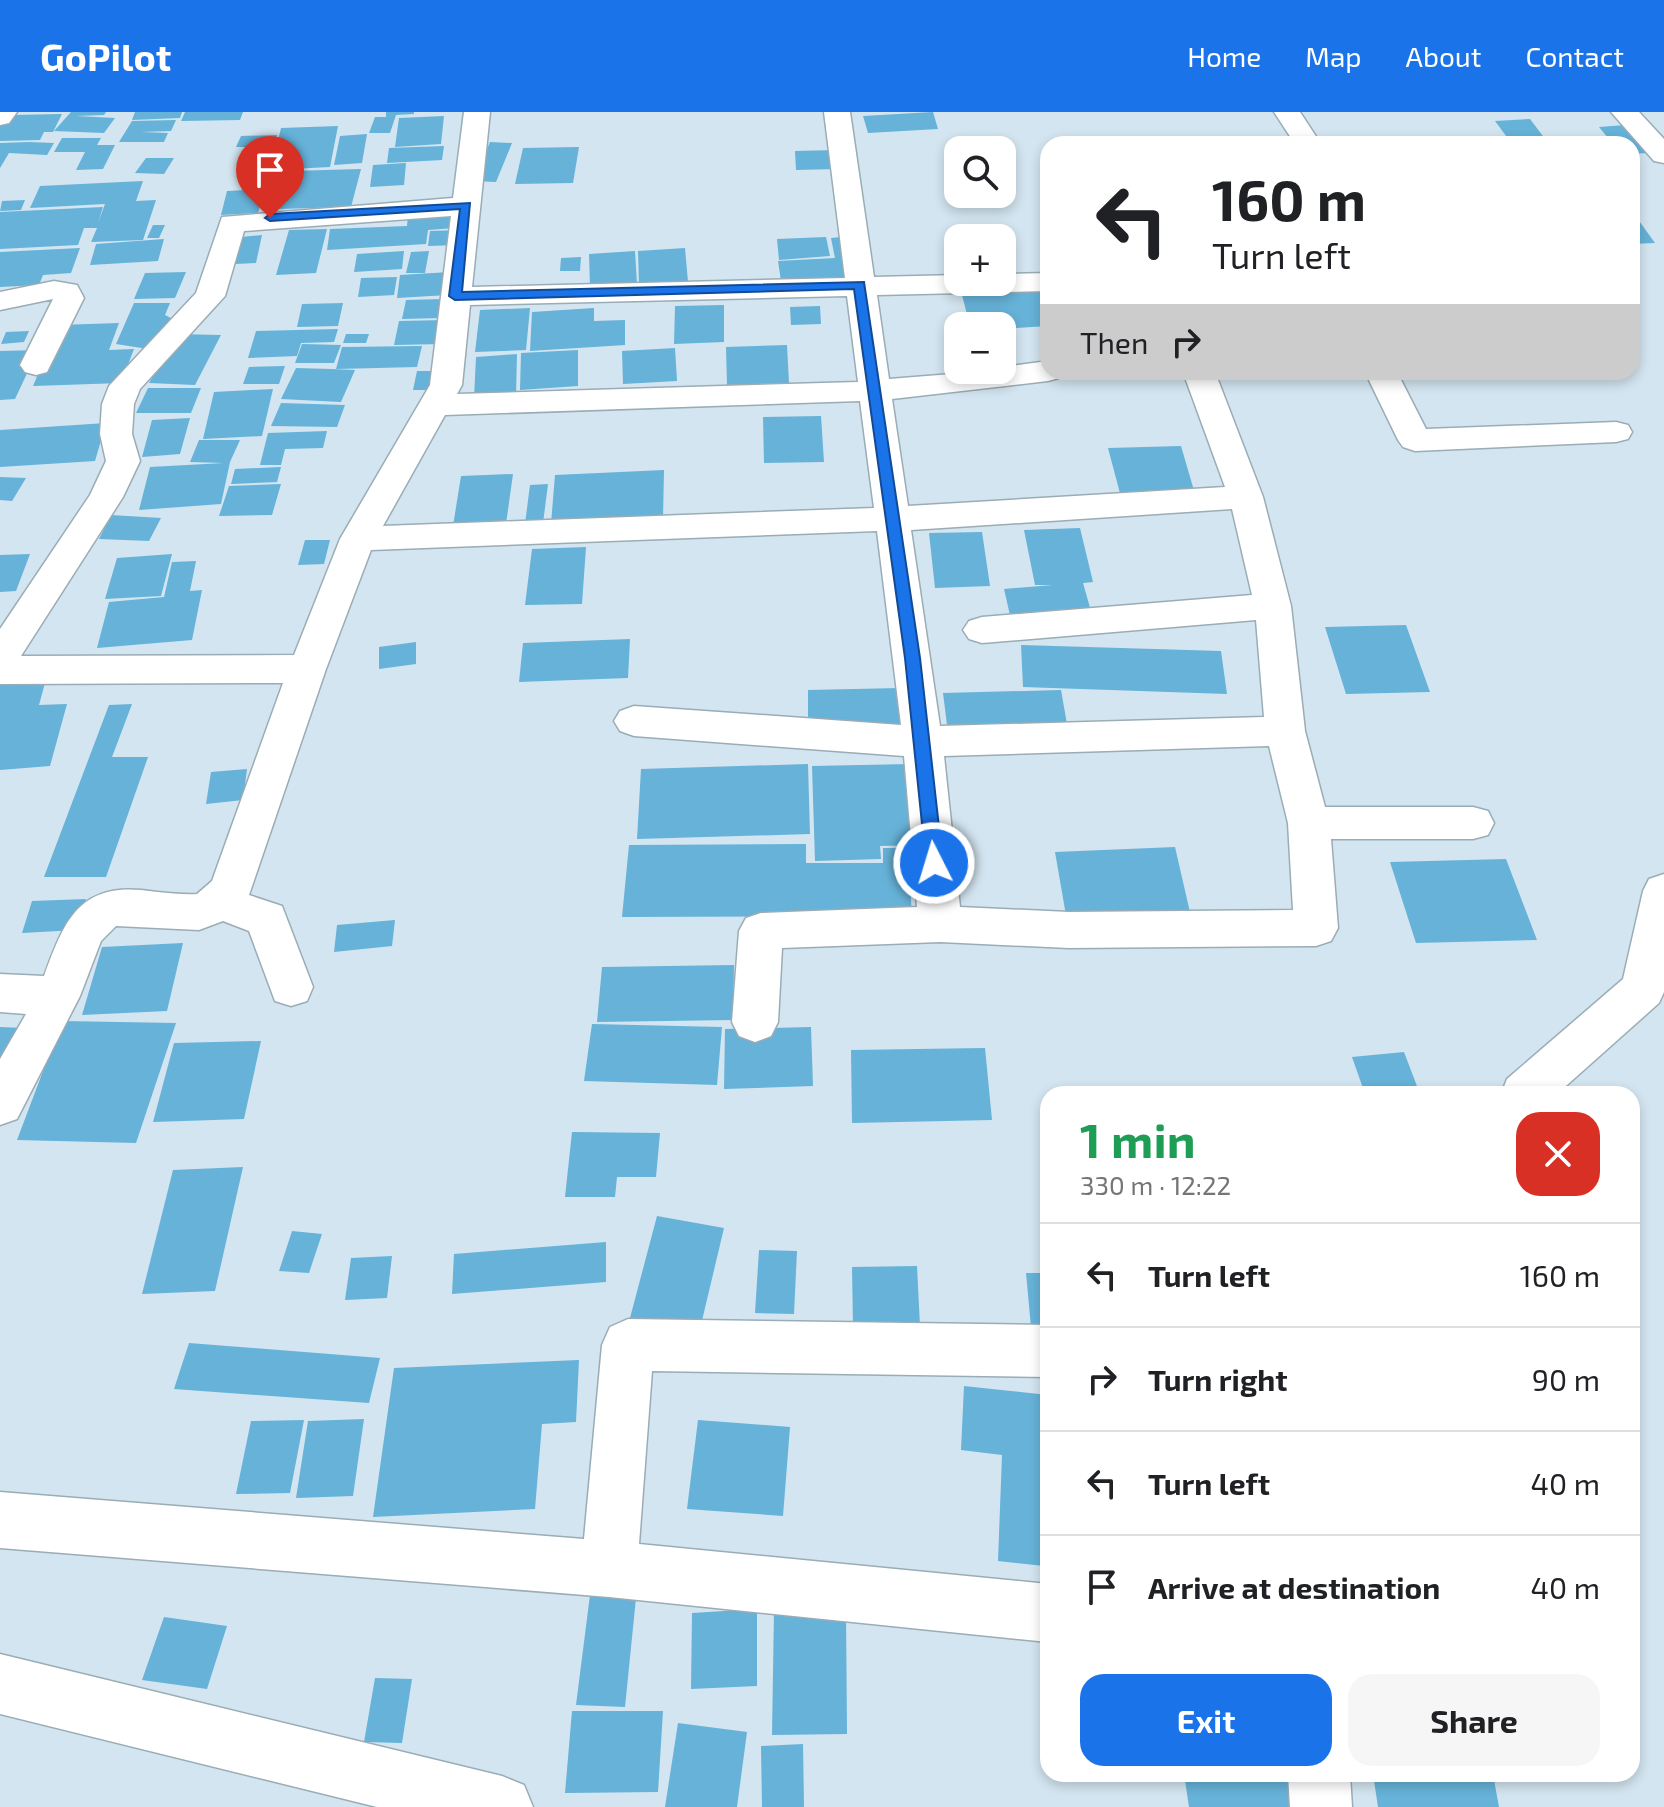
<!DOCTYPE html>
<html lang="en">
<head>
<meta charset="utf-8">
<style>
  body { margin:0; font-family:"Exo 2",sans-serif; background:#f6f6f6; color:#202124; height:100vh; display:flex; flex-direction:column; font-size:30px; white-space:nowrap }
  * { box-sizing:border-box; margin:0 }
  p { font-size:26px; color:#757577 }
  .icon { flex:none; width:44px; height:44px; fill:none; stroke:currentColor; stroke-width:2; stroke-linecap:round; stroke-linejoin:round }
  .map { position:relative; flex:1; overflow:hidden }
  .drawer { position:absolute; left:1040px; top:974px; width:600px; height:696px; display:flex; flex-direction:column; background:#fff; border-radius:24px; box-shadow:0 4px 12px #0003 }
  .drawer>* { flex:none }
  .banner { position:absolute; left:1040px; top:24px; width:600px; height:244px; border-radius:24px; box-shadow:0 4px 12px #0003; background:#fff; color:#202124; overflow:hidden }
  .controls { position:absolute; left:944px; top:24px; display:grid; gap:16px }
  .controls a { display:grid; place-items:center; width:72px; height:72px; border-radius:16px; background:#fff; box-shadow:0 4px 12px #0003; font-size:40px }
  .pin { position:absolute; display:grid; place-items:center; width:68px; height:68px; color:#fff; margin:-82px -34px; border-radius:50% 50% 50% 0; rotate:-45deg; box-shadow:0 0 8px #0007 }
  .pin .icon { rotate:45deg }
  .me { position:absolute; width:88px; margin:-44px; rotate:355deg; stroke-linejoin:round; filter:drop-shadow(0 0 6px #0008) }
  .turn { display:flex; align-items:center; gap:28px; height:168px; padding:0 40px; font-size:36px }
  .turn .icon { width:104px; height:104px; stroke-width:2.5 }
  .turn b { display:block; font-size:56px; line-height:68px }
  .then { display:flex; align-items:center; height:76px; padding:0 40px; background:#0003; gap:16px; font-size:30px }
  .round { display:grid; place-items:center; flex:none; width:84px; height:84px; border-radius:24px; background:#f6f6f6 }
  .summary { display:flex; align-items:center; justify-content:space-between; height:136px; padding:0 40px }
  h1 { font-size:48px; font-weight:700; line-height:60px; color:#1e9e55 }
  .primary-button { display:flex; gap:16px; margin-top:auto; padding:16px 40px }
  .primary-button a { flex:1; height:92px; border-radius:24px; background:#1a73e8; color:#fff; font-size:32px; font-weight:700; line-height:92px; text-align:center }
  .primary-button a+a { background:#f6f6f6; color:#202124 }
  ul { padding:0; list-style:none }
  li { display:flex; align-items:center; gap:24px; height:104px; padding:0 40px; border-top:2px solid #e0e0e0 }
  li div { flex:1 }
  li b { display:block; font-size:30px }
  li em { font-style:normal }
  header { display:flex; align-items:center; gap:48px; box-sizing:border-box; height:112px; padding:0 40px; background:#1a73e8; color:#fff }
  header strong { font-size:38px }
  nav { display:flex; gap:44px; margin-inline-start:auto; font-size:28px }
  .map>svg:first-child { display:block }
  .building { fill:#66b2d8 }
  .lines { fill:none; stroke-linecap:round; stroke-linejoin:round }
  .street-casing { stroke:#9aacb5; stroke-width:3 }
  .street { fill:#fff; fill-rule:evenodd }
  .route { fill:#1a73e8; stroke:#114b97; stroke-width:2 }
</style>
</head>
<body>
<header>
<strong>GoPilot</strong>
<nav><a>Home</a><a>Map</a><a>About</a><a>Contact</a></nav>
</header>
<div class="map">
<svg width="1664" height="1695" viewBox="0 0 1664 1695">
  <rect width="100%" height="100%" fill="#d3e5f0"/>
  <path class="building" d="M11,0L13,3L62,2L53,20H44L40,28L0,29V14Z
    M71,0H106L104,3L76,4L115,6L104,21L54,19Z
    M135,0H182L180,6L132,8Z
    M185,0H243L240,8L181,9Z
    M386,0H414V2L396,3L390,21H369L375,5H386Z
    M933,0L938,17L868,21L863,4Z
    M444,4L441,32L395,35L399,6Z
    M1530,7L1549,32H1512L1495,9Z
    M176,8L171,19L141,20L168,21L164,30H119L132,9Z
    M1625,13L1648,41L1632,42V32H1613L1599,15Z
    M338,14L330,55L271,58L281,16Z
    M367,22L362,51L334,53L340,24Z
    M277,23L273,35H236L241,24Z
    M62,26H101L97,33H115L103,57L76,58L85,40H54Z
    M490,30L512,31L496,70L474,69Z
    M0,31L29,30L54,31L47,43L9,41L0,56Z
    M444,34L442,48L387,51L389,36Z
    M579,35L573,71L515,72L523,36Z
    M836,38L837,57L796,58L795,39Z
    M146,46H174L164,62L135,61Z
    M406,51L404,73L370,75L373,53Z
    M361,57L351,95L278,97L290,59Z
    M143,69L136,89L156,88L143,128L91,130L97,116H84L78,133L0,137V100L103,95L98,111L105,92L30,96L40,74Z
    M265,77L258,101L221,103L227,79Z
    M25,88L21,98L0,99L2,89Z
    M1632,99L1655,131L1632,132Z
    M456,101L455,116L428,118L426,132L327,138L330,117L407,114L408,104Z
    M153,113H165L159,126H147Z
    M327,117L316,161L276,163L289,118Z
    M461,118L458,133L428,134L430,119Z
    M262,123L256,151L235,152L241,125Z
    M826,125L830,144L779,148L777,127Z
    M842,125L850,165L781,169L778,149L835,146L831,126Z
    M164,127L158,149L90,153L96,132Z
    M80,136L71,161L43,163L39,173L0,175V140Z
    M685,136L688,170L639,172L638,139Z
    M404,139L402,157L354,160L357,142Z
    M429,139L425,161H406L411,140Z
    M635,139L637,172L590,175L589,142Z
    M581,145L580,159H560L561,146Z
    M186,160L175,186L134,187L145,161Z
    M450,160L448,183L397,186L400,163Z
    M397,165L394,183L358,185L361,166Z
    M1048,179V214L1002,217L970,214L962,183Z
    M444,187L441,206L402,207L406,188Z
    M134,191H170L165,203L175,208L148,237L116,232Z
    M343,191L338,214L297,215L302,192Z
    M724,193V230L674,232L675,194Z
    M820,194L821,212L791,213L790,195Z
    M530,196L526,238L475,240L480,198Z
    M594,196V209L625,208V233L530,239L532,200Z
    M447,208L443,232L394,233L399,209Z
    M119,211L109,238L134,237L121,271L33,274L59,213Z
    M338,217L334,230L301,231L297,244L248,246L256,219Z
    M29,219L24,230L1,232L6,220Z
    M176,222L221,223L195,273L149,271Z
    M346,222H369L366,231H343Z
    M302,232L341,233L334,251H295Z
    M787,233L789,271L727,273L726,235Z
    M422,234L417,255L336,257L342,235Z
    M675,236L677,269L623,272L622,239Z
    M38,238L15,287L0,288V239Z
    M578,238V274L520,278L521,241Z
    M517,242L516,284L474,286L476,245Z
    M285,254L279,272H243L249,255Z
    M296,256L331,257L355,258L341,290L281,287Z
    M417,259H435L430,278H413Z
    M148,276H201L191,301H136Z
    M273,277L262,324L203,327L214,280Z
    M281,291L345,293L337,315L271,314Z
    M821,304L824,350L764,351L763,305Z
    M190,306L180,342L142,345L152,308Z
    M106,311L95,349L0,355V318Z
    M327,319L323,336L285,337L281,353H260L268,321Z
    M199,328H240L230,350L221,392L139,398L150,355L224,351L190,350Z
    M1181,334L1195,382L1121,385L1108,336Z
    M281,355L277,370L231,372L235,357Z
    M664,358L663,407L551,412L555,363Z
    M513,362L506,412L453,414L461,364Z
    M0,365L26,366L12,389L0,388Z
    M281,372L272,403L219,404L229,374Z
    M548,372L543,411L525,412L530,373Z
    M111,403L161,406L149,429L99,427Z
    M1080,416L1093,470L1083,471L1093,506L1012,512L1004,477L1053,473H1035L1024,418Z
    M982,420L990,474L935,476L929,421Z
    M305,428H330L324,452L298,453Z
    M586,435L582,492L525,493L532,437Z
    M30,442L16,479L0,480V443Z
    M172,442L161,484L105,487L117,446Z
    M196,449L190,479L202,478L192,528L97,536L109,490L164,485L172,450Z
    M1406,513L1430,580L1346,582L1325,515Z
    M630,527L628,566L519,570L523,531Z
    M416,530V552L379,557V535Z
    M1021,533L1221,539L1227,582L1023,575Z
    M46,567L39,593L67,592L50,654L0,658V571Z
    M900,576L903,616L808,617V578Z
    M1061,578L1068,618L948,621L943,581Z
    M132,592L112,645H148L106,765H44L109,593Z
    M808,652L810,722L637,727L641,657Z
    M911,652L917,733L880,734L881,747L815,749L812,654Z
    M247,657L243,688L206,692L211,660Z
    M806,732V751H883V736H908L912,804L622,805L629,733Z
    M1175,735L1192,809L1068,815L1055,740Z
    M1506,747L1537,828L1416,831L1390,750Z
    M86,787L77,818L22,821L32,789Z
    M395,808L392,834L334,840L337,813Z
    M183,831L167,899L82,903L102,835Z
    M734,853L733,908L597,910L602,855Z
    M62,909L176,911L136,1031L17,1028Z
    M592,912L722,915L717,973L584,969Z
    M0,915L23,916L0,967Z
    M811,915L813,974L724,977L725,917Z
    M261,929L244,1007L153,1010L174,931Z
    M985,936L992,1008L852,1011L851,938Z
    M1404,940L1420,982H1365L1352,945Z
    M572,1020L660,1021L656,1065H617L615,1085H565Z
    M243,1055L215,1179L142,1182L173,1058Z
    M657,1104L724,1116L700,1217L630,1206Z
    M292,1119L322,1122L309,1161L279,1159Z
    M606,1130V1170L452,1182L454,1142Z
    M759,1138L797,1139L794,1202L755,1201Z
    M392,1144L387,1186L345,1188L351,1146Z
    M917,1154L920,1214L853,1215L852,1155Z
    M1026,1161H1048V1237H1033Z
    M189,1231L380,1246L369,1291L174,1277Z
    M579,1248L576,1310L542,1312L535,1397L373,1405L394,1256Z
    M964,1274L1048,1283L1044,1454L998,1449L1002,1343L961,1338Z
    M364,1307L353,1384L296,1386L308,1309Z
    M304,1308L290,1381L236,1382L251,1309Z
    M698,1308L790,1315L783,1404L687,1397Z
    M591,1475L637,1476L625,1595L576,1593Z
    M757,1497V1574L691,1577L692,1501Z
    M846,1498L847,1622L772,1623L774,1499Z
    M164,1505L227,1514L207,1577L142,1568Z
    M375,1566L412,1567L402,1631L364,1630Z
    M572,1599H663L658,1680L565,1681Z
    M678,1611L747,1620L737,1695H665Z
    M803,1632L804,1695H762L761,1634Z
    M1184,1662H1287L1293,1695H1189Z
    M1373,1662H1493L1499,1695H1378Z"/>
  <g class="lines">
    <g class="street-casing">
      <path id="street" d="M0,0H17L9,11L0,13Z
        M464,0H490L472,175L845,166L824,0H850L874,165L958,163V170H1002V162L1048,161V179L877,183L889,267L1002,258V255L1048,249V260H1063L1059,266L1048,269L892,287L908,394L1225,375L1183,260H1215L1263,385L1291,494L1305,619L1325,695H1473L1488,699L1494,711L1488,723L1473,727H1331L1338,816L1331,829L1316,834L1069,836L940,830L782,836L778,910L771,924L755,930L739,924L732,910L739,819L746,806L761,801L917,795L904,644L634,624L620,619L614,609L620,599L634,594L901,613L877,419L371,438L326,557L249,783L282,794L313,875L307,889L291,894L275,889L249,819L223,809L199,818L116,814L101,829L80,884L17,1007L0,1013V947L26,902L0,900V862L44,864C63,813 77,772 141,778C160,780 178,783 197,782L212,769L283,571L0,572V517L90,383L106,349L100,322L102,292L109,274L196,181L222,105L453,86ZM451,104L430,273L340,427L294,543L21,544L123,385L140,349L132,322L134,292L140,277L225,184L244,119ZM847,184L858,270L457,282L462,273L470,193ZM860,289L874,396L383,414L445,303ZM1232,397L1252,483L982,505L969,509L963,518L969,527L982,531L1256,508L1264,605L940,614L911,418ZM1269,634L1288,711L1293,798L1069,800L960,795L944,644Z
        M1274,0H1300L1321,32H1295Z
        M1611,0H1639L1664,27V51L1654,49Z
        M54,169L77,173L84,186L47,260L36,263L25,260L20,253L53,187L0,198V180Z
        M1365,260H1397L1426,317L1616,310L1628,313L1632,320L1628,327L1616,330L1415,339L1403,335L1398,328Z
        M1664,762V880L1659,891L1557,982H1501L1507,967L1623,867L1643,779L1649,767Z
        M628,1207L1048,1213V1265L652,1259L639,1432L1048,1472V1530L609,1485L0,1436V1380L584,1427L602,1233L610,1215Z
        M0,1542L502,1664L524,1673L533,1695H377L0,1602Z
        M1288,1662H1350L1352,1695H1290Z"/>
    </g>
    <use href="#street" class="street"/>
  </g>
  <path class="route" d="M470,91L462,180L864,170L920,546L943,751L940,756H928L926,751L905,546L854,177L455,188L449,184L460,97L270,109L265,106L270,102Z"/>
</svg>
<div class="controls">
<a><svg class="icon" aria-label="search" viewBox="0 0 24 24"><circle cx="10" cy="10" r="6"/><path d="M15 15l6 6"/></svg></a>
<a>+</a>
<a>−</a>
</div>
<div class="pin" style="left:270px;top:106px;background:#d93025"><svg class="icon" aria-label="arrive" viewBox="0 0 24 24"><path d="M6 21V4h12l-3 4 3 4H6"/></svg></div>
<svg class="me" style="left:934px;top:751px" viewBox="-20 -20 40 40"><circle r="17" fill="#1a73e8" stroke="#fff" stroke-width="3"/><path d="M0-11L8 9 0 5-8 9z" fill="#fff"/></svg>
<div class="banner">
<div class="turn"><svg class="icon" aria-label="left" viewBox="0 0 24 24"><path d="M17 20v-9H6M10 6l-5 5 5 5"/></svg><div><b>160 m</b>Turn left</div></div>
<div class="then">Then<svg class="icon" aria-label="right" viewBox="0 0 24 24"><path d="M7 20v-9h11M14 6l5 5-5 5"/></svg></div>
</div>
<section class="drawer">
<div class="summary"><div><h1>1 min</h1><p>330 m · 12:22</p></div><a class="round" style="background:#d93025;color:#fff"><svg class="icon" aria-label="close" viewBox="0 0 24 24"><path d="M6 6l12 12M18 6L6 18"/></svg></a></div>
<ul>
<li><svg class="icon" aria-label="left" viewBox="0 0 24 24"><path d="M17 20v-9H6M10 6l-5 5 5 5"/></svg><div><b>Turn left</b></div><em>160 m</em></li>
<li><svg class="icon" aria-label="right" viewBox="0 0 24 24"><path d="M7 20v-9h11M14 6l5 5-5 5"/></svg><div><b>Turn right</b></div><em>90 m</em></li>
<li><svg class="icon" aria-label="left" viewBox="0 0 24 24"><path d="M17 20v-9H6M10 6l-5 5 5 5"/></svg><div><b>Turn left</b></div><em>40 m</em></li>
<li><svg class="icon" aria-label="arrive" viewBox="0 0 24 24"><path d="M6 21V4h12l-3 4 3 4H6"/></svg><div><b>Arrive at destination</b></div><em>40 m</em></li>
</ul>
<div class="primary-button"><a>Exit</a><a>Share</a></div>
</section>
</div>
</body>
</html>
